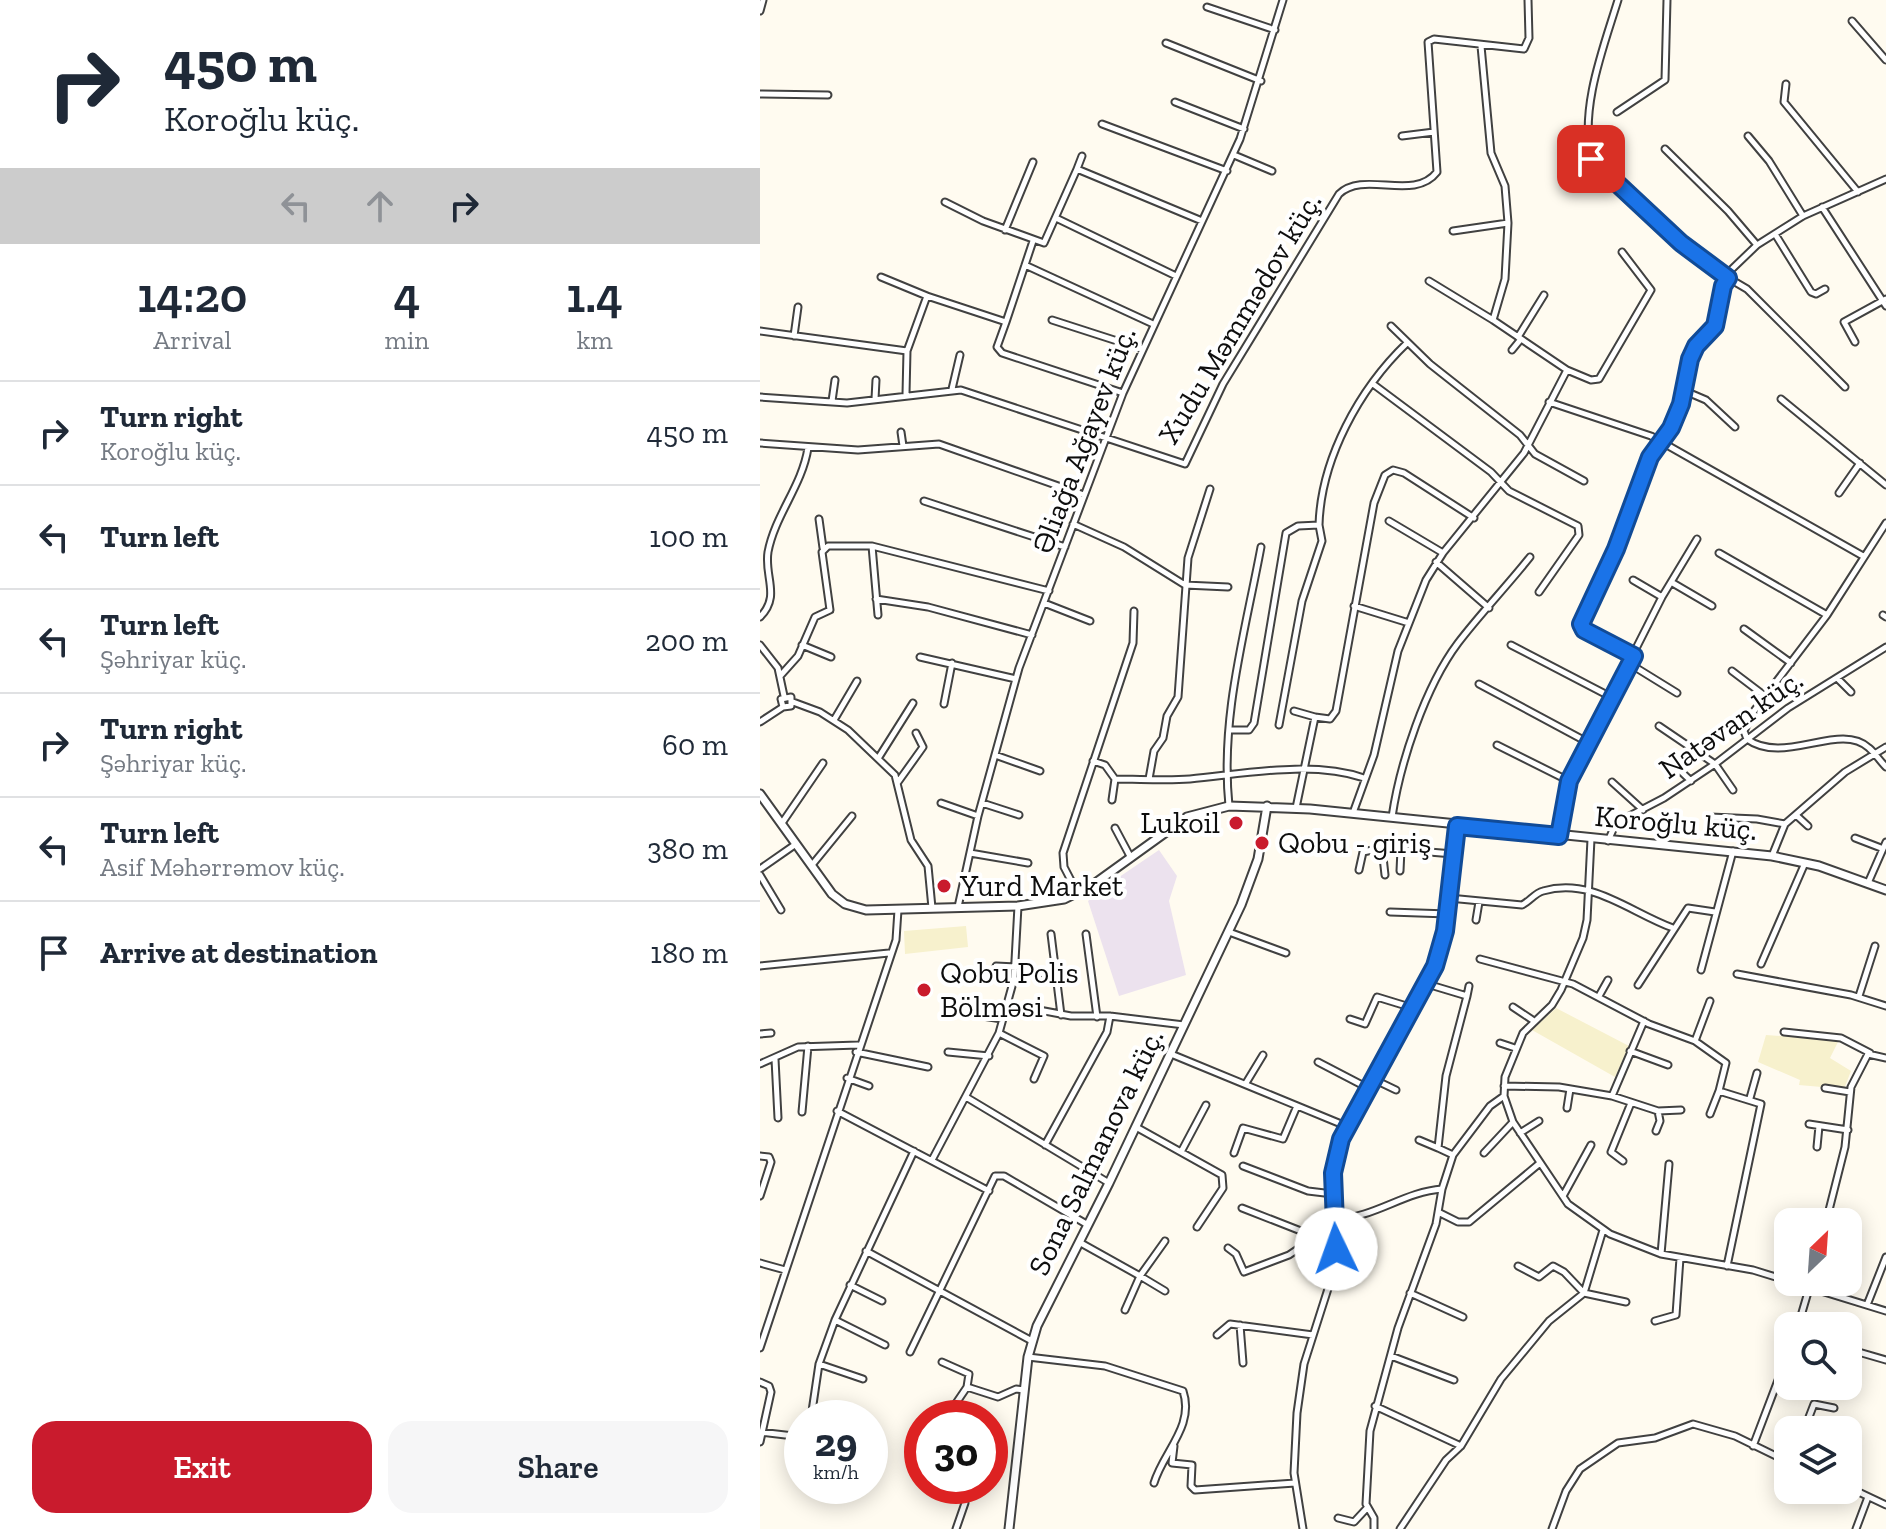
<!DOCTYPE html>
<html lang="en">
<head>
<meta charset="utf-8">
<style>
  body { margin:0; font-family:"Zilla Slab",serif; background:#f6f6f7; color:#1f2937; height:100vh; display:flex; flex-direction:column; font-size:30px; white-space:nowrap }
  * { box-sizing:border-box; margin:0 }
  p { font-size:26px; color:#747a83 }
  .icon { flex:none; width:44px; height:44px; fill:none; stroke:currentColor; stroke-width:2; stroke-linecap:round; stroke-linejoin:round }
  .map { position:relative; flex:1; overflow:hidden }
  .panel { display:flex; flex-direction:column; background:#fff; width:760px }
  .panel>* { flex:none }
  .hud { background:#fff; color:#1f2937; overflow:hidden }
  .needle { width:52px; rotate:25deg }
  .fabs { position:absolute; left:1014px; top:1208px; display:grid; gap:16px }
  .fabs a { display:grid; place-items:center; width:88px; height:88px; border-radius:16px; background:#fff; box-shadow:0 4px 20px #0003; font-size:40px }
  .speed { position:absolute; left:24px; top:1400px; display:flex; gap:16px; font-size:40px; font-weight:700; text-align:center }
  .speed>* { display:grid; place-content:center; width:104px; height:104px; border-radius:50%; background:#fff; box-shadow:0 4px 20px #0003; line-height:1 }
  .speed small { font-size:20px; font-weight:400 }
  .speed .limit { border:12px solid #d22; background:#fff; color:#111 }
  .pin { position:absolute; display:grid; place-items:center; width:68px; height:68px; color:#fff; margin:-34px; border-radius:16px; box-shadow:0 4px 12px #0006 }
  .me { position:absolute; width:88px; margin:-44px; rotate:357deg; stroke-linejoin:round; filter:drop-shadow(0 0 6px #0008) }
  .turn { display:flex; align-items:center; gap:28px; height:168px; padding:0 32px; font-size:36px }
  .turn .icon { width:104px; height:104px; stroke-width:2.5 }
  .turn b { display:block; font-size:56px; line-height:68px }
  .lanes { display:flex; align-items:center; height:76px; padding:0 32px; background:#0003; justify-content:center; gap:40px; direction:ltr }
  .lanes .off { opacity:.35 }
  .eta { display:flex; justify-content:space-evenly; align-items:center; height:136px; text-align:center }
  .eta b { font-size:48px; font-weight:600; line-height:56px }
  .action { display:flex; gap:16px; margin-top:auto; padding:16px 32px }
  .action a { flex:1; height:92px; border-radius:24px; background:#c91b2d; color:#fff; font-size:32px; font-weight:600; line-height:92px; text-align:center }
  .action a+a { background:#f6f6f7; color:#1f2937 }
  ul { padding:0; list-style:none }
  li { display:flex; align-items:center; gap:24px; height:104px; padding:0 32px; border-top:2px solid #e0e1e3 }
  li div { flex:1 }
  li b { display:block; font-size:30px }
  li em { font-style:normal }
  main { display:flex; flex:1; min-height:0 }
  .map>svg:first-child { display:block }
  .industrial { fill:#ece2ee }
  .farmland { fill:#f7f1cd }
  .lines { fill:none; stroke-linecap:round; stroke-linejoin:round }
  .minor-casing { stroke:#414141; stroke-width:9 }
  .tertiary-casing { stroke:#414141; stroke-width:11 }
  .minor { stroke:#fff; stroke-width:5 }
  .tertiary { stroke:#fff; stroke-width:7 }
  .route-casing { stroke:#114b97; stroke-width:20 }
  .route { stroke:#1a73e8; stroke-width:14 }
  .poi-dot { fill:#c91b2d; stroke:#fff; stroke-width:3 }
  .labels { text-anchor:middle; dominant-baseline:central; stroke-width:8; stroke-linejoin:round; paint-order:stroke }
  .street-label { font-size:30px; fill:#0e0e0e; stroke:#fff }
  .poi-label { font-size:30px; fill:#0e0e0e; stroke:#fff; text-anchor:start }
</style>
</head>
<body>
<main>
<section class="panel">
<div class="hud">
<div class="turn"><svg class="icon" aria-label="right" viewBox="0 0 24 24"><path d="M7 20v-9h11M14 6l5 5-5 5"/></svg><div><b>450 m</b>Koroğlu küç.</div></div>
<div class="lanes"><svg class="icon off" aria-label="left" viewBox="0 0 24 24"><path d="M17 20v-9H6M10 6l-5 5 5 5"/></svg><svg class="icon off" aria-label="ahead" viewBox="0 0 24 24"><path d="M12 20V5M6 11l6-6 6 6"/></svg><svg class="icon" aria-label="right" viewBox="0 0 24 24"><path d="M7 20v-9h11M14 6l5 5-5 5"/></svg></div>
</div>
<div class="eta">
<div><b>14:20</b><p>Arrival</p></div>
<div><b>4</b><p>min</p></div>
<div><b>1.4</b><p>km</p></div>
</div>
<ul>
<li><svg class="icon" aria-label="right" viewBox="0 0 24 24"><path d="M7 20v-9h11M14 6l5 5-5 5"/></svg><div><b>Turn right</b><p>Koroğlu küç.</p></div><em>450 m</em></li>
<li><svg class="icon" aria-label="left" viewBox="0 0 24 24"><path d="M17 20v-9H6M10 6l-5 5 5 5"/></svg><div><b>Turn left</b></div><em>100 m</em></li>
<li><svg class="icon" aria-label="left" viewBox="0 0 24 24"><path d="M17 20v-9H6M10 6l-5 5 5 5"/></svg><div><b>Turn left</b><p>Şəhriyar küç.</p></div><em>200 m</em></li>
<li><svg class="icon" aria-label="right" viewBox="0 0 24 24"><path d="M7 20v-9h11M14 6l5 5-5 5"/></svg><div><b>Turn right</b><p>Şəhriyar küç.</p></div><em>60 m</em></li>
<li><svg class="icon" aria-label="left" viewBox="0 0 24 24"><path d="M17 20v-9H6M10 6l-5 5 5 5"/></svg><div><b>Turn left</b><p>Asif Məhərrəmov küç.</p></div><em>380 m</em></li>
<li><svg class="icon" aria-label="arrive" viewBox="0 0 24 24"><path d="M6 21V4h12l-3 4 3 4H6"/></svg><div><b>Arrive at destination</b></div><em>180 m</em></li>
</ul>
<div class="action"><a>Exit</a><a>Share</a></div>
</section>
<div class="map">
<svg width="1126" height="1529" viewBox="0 0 1126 1529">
  <rect width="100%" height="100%" fill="#fffbf0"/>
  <path class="industrial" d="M399,850L417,876L409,901L426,975L359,996L328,901L342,889L349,897L343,888Z"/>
  <path class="farmland" d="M206,926L208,947L145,954L144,931Z
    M796,1008L869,1046L855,1077L772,1030Z
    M1006,1035L1079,1040L1070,1058L1091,1071L1084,1089L1039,1085L1040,1080L998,1062Z"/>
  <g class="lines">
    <g class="minor-casing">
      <path id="minor" d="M858,0C843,49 820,107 831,159L921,243L953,269L987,289L1085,387
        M447,7L515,30
        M0,11L3,0
        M1092,21L1126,60
        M406,43L501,81
        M1026,84L1024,102L1098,192
        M0,94L68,95
        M415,102L484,129
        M857,112L905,80L907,0
        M342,124L467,171
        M642,136L674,132
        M988,136L1009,161L1043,216
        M905,149L968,211L997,245
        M474,155L512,171
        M317,169L322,156
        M185,202L223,221L284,243L317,169L442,221
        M1062,207L1126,306
        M298,219L416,276
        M245,230L273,162
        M693,231L748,223
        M1015,234L1051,292L1056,294L1065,289
        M265,265L393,324
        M121,277L167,296
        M669,281L733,320
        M292,320L382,349
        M246,322L273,241
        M631,326L670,364L760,435L775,454L824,481
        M0,331L147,351L167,296L246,322L237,347L242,353L363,393
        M34,336L38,307
        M758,337L784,295
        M1095,342L1084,322L1126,299
        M752,350L761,339
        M807,370L831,380L839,379L891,290L862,252
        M613,384L731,472L749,491L818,526L819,535L779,592
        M192,389L200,355
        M925,391L946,400L975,427
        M146,394L147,351
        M0,397L87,403L201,390L425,464L463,384L579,194C604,170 654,202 677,172L668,42L674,39L764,49L769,38L768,0
        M115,399L116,380
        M1021,399L1126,485
        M72,401L75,380
        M789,402L891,436L1103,556
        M141,432L143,446
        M0,443L98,450L179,444L324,495
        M1079,493L1100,463
        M164,501L305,547
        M59,519L63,548
        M629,521L683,553
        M313,524L364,547L425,585L468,587
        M112,546L118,615
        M959,553L1067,615
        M676,562L729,608
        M873,580L902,597
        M911,582L952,606
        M116,599L168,607L272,635
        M284,603L330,621
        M594,606L649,623
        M1123,615L1126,617
        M0,617C21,596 4,577 8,552C15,515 42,486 48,448
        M984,629L1031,663
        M0,645L18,668L24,696
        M42,645L71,657
        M751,645L853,698
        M874,656L824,630L821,624L856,549L890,457L906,438L921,404L933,352L955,326L963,286L972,269L997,245L1043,216L1126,179
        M160,657L256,679
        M870,664L917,693
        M972,671L1005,696
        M21,675L38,656L55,617L70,610L62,552L68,546H112L289,591
        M1077,678L1091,692
        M719,684L829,743
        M33,702L60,712L88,730L135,775L151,840L168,866L172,908
        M184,704L192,663
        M534,711L555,717
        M74,720L97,681
        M0,722L23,707L31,706V697L21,699L23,707
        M519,725L542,601L562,541L559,525
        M899,726L955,764L973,790
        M469,730H489L494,723L526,533L538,526L559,525C561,459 599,389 647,343
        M737,745L809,781
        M235,755L280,771
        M119,757L153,703
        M333,761L345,765L355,779C380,779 406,781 430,779C484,774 551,760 604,778
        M912,763L931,781
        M1126,767C1120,761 1115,753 1109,748C1080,721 1024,766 987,739L984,731L994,711L1067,615L1126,523
        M389,779L394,751L403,738L407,716L418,697L428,558L450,489
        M138,782L163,747L156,733
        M852,782L883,810
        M352,800L355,779
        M181,803L218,816
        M222,803L259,815
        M469,806C460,718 485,633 501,547
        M536,808L555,717L570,719L576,711L614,503L625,475L633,470L644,473L714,518
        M593,813L614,755L638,651L666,580L683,553L764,453L807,370L733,320L745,279L748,223L745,186L731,153L721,46
        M1036,815L1048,826
        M632,817C640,763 665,687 698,643C720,614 747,586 770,557
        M950,817L997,819L1025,824
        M22,823L63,763
        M355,828L371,858
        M799,835L809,781L902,597L937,539
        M1095,838L1121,848
        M831,839L827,920L823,938L801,990L792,1005L763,1033L745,1077L744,1096L753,1122L808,1204L850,1234L901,1254L993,1270L1126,1311
        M848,841L856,823L904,798L955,764L1028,708L1126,647
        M622,848L625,875
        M210,853L268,863
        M1012,856L1025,824L1085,772L1126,747
        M52,865L92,816
        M0,869L36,844
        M599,870L603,852L622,848L693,854
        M640,871L641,849
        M0,875L21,910
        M1108,883L1126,842
        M317,892L304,867L303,853L373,643L374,611
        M689,898L762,905C770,901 775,893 783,891C832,877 869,912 913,928
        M198,907L218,816L259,668L363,393L480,139L523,0
        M630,912L688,914
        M716,920L719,902
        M469,932L526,953
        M291,934L301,1015
        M326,934L337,1017
        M720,959L813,984L889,1024L935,1041L966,1063L959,1091L1001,1104L967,1266
        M1001,964L1045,863
        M0,966L129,953
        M236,966L256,967
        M941,970L973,851
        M283,974L299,976
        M977,974L1091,995L1126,1006
        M667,984L707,996L686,1076L678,1148L693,1155
        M878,985L928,908L955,912
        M707,996L709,986
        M839,996L848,980
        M1099,996L1115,946
        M247,1004L311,1016H350L424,1025
        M753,1007L774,1021
        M216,1015L242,1019
        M590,1019L605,1024L617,997L653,1008
        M1024,1032L1081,1038L1110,1053
        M239,1033L284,1056L274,1079
        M0,1034L11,1033
        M935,1041L950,1001
        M740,1043L755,1048
        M870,1051L908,1065
        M96,1052L168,1067
        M188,1052L229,1056
        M411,1054L586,1126
        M15,1059L18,1118
        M558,1062L606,1087
        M0,1064L38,1047L98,1045
        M87,1078L109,1086
        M611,1078L636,1090
        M486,1083L503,1055
        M744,1086L799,1087L852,1096L898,1111L921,1110
        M1065,1088L1090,1092
        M852,1096L884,1021
        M206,1097L349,1183
        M990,1098L997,1073
        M807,1108L810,1089
        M77,1111L229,1191
        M42,1112L48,1046
        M950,1114L959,1091
        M1049,1124L1088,1130
        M376,1127L462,1175L463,1188L437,1227
        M896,1131L900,1121L898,1111
        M760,1133L779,1121
        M659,1140L678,1148
        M285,1145L347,1032L350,1016
        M1057,1147L1059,1126
        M421,1152L446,1105
        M474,1153L483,1128L523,1139L537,1106
        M724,1153L753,1122
        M0,1156L9,1157L11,1162L0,1196
        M172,1160L239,1033L254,979L258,906
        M863,1161L851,1152L871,1103
        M483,1166L548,1191L573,1194
        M803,1196L831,1145
        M482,1208L546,1233L577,1235
        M680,1213L698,1222H709L780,1163
        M575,1219C615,1218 643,1192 682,1189
        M1066,1222L1085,1147L1091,1087L1108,1054L1126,1058
        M319,1242L380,1276L405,1241
        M468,1248L476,1254L484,1272L529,1255L557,1236
        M106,1251L272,1341
        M901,1254L909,1164
        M0,1263L25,1270
        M758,1266L779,1277L793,1266L804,1272L824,1293L866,1302
        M574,1270L597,1276
        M90,1285L122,1301
        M650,1293L703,1317
        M1107,1305L1126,1257
        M365,1310L380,1276L405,1291
        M75,1320L125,1345
        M895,1321L916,1315L920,1258
        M480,1325L483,1363
        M1038,1326L1051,1282
        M457,1335L470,1324L553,1335
        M0,1348L136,940L138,910
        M1088,1349L1126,1360
        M150,1352L235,1176H244L328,1225
        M631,1356L694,1380
        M268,1357L345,1366L423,1391C435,1426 403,1452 394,1483
        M182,1362L209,1374L207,1387
        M59,1364L103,1379
        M0,1382L9,1386L11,1392L0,1442
        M615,1406L701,1446
        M51,1418L59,1364L75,1320L154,1151
        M186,1418L207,1387L238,1397L256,1389L264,1390
        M1044,1430L1054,1404L1074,1408
        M0,1432L42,1437
        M414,1446L412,1463L432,1465L431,1486L435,1490L535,1483
        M993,1446L1028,1354
        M1088,1487L1126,1505
        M578,1518L594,1522L607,1508
        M196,1529L205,1503L202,1486
        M543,1529L534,1473L537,1413L544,1364L574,1270L576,1155L589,1118L675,966L685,931L697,826
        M614,1529V1518L606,1504L610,1431L638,1328L676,1224L682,1189L693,1155L730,1106L744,1096
        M640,1529L686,1460L701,1446L741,1379L789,1321L824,1293L843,1230
        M792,1529L806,1491L820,1469L858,1443L895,1438L933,1424L975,1436L1028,1462
        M1096,1529L1108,1497"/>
    </g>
    <g class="tertiary-casing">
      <path id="tertiary" d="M0,794L72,894L85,904L106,910L258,906L304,899L334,884L427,817L469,806L550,809L1012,856L1059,866L1126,890
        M249,1529L268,1357L277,1326L349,1183L481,905L498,859L507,806"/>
    </g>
    <use href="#minor" class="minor"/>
    <use href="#tertiary" class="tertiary"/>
  </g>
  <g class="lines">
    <g class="route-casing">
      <path id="route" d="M576,1249L573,1173L581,1139L675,966L685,931L697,826L799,836L809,781L874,656L824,630L821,624L856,549L890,457L911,428L921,404L930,359L936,346L955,326L963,286L968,278L921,243L831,159"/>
    </g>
    <use href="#route" class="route"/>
  </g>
  <g class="poi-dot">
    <circle cx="476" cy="823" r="8"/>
    <circle cx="502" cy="843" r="8"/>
    <circle cx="184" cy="886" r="8"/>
    <circle cx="164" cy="990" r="8"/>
  </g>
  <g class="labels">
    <g class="street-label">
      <text transform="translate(480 318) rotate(-59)">Xudu Məmmədov küç.</text>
      <text transform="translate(324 440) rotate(-69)">Əliağa Ağayev küç.</text>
      <text transform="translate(971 724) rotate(-35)">Natəvan küç.</text>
      <text transform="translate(916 823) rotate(5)">Koroğlu küç.</text>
      <text transform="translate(336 1152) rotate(-64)">Sona Salmanova küç.</text>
    </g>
    <g class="poi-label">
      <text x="460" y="823" text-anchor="end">Lukoil</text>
      <text x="518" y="843">Qobu - giriş</text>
      <text x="200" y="886">Yurd Market</text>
      <text x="180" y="973">Qobu Polis<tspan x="180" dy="34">Bölməsi</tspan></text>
    </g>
  </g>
</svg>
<div class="fabs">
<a><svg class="needle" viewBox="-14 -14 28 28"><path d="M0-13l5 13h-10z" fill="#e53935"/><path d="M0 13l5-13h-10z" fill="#747a83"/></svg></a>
<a><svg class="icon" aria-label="search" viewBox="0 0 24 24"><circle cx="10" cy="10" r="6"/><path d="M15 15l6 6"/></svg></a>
<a><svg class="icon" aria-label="layers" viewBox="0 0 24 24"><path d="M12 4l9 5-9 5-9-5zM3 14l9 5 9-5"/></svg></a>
</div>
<div class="speed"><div>29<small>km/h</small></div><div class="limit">30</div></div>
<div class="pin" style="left:831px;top:159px;background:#d93025"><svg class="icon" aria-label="arrive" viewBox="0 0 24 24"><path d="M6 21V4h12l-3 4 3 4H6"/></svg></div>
<svg class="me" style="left:576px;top:1249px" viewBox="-20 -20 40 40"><circle r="19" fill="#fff"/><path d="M0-13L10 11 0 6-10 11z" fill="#1a73e8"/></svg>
</div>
</main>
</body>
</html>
